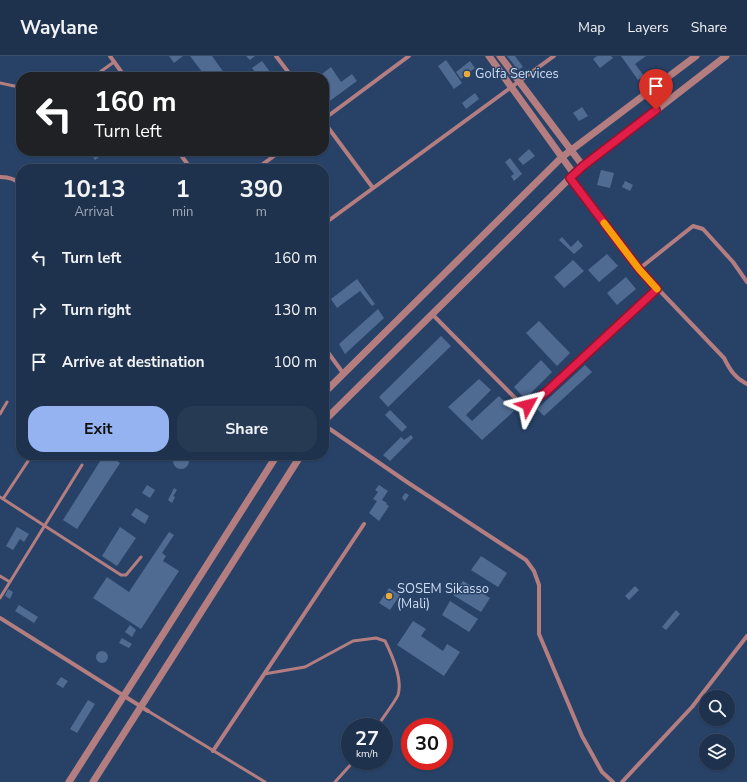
<!DOCTYPE html>
<html lang="en">
<head>
<meta charset="utf-8">
<style>
  body { margin:0; font-family:"Nunito Sans",sans-serif; background:#263a54; color:#f1f3f6; height:100vh; display:flex; flex-direction:column; font-size:15px; white-space:nowrap }
  * { box-sizing:border-box; margin:0 }
  p { font-size:13px; color:#a1aab6 }
  .icon { flex:none; width:22px; height:22px; fill:none; stroke:currentColor; stroke-width:2; stroke-linecap:round; stroke-linejoin:round }
  .map { position:relative; flex:1; overflow:hidden }
  .sheet { position:absolute; left:16px; top:108px; width:313px; height:296px; display:flex; flex-direction:column; background:#1e324d; border-radius:16px; box-shadow:0 1px 3px #0004,0 0 0 1px #3c4d65 }
  .sheet>* { flex:none }
  .banner { position:absolute; left:16px; top:16px; width:313px; height:84px; border-radius:16px; box-shadow:0 1px 3px #0004,0 0 0 1px #3c4d65; background:#202124; color:#fff; overflow:hidden }
  .fabs { position:absolute; left:699px; top:634px; display:grid; gap:8px }
  .fabs a { display:grid; place-items:center; width:36px; height:36px; border-radius:50%; background:#1e324d; box-shadow:0 1px 3px #0004,0 0 0 1px #3c4d65; font-size:20px }
  .speed { position:absolute; left:341px; top:662px; display:flex; gap:8px; font-size:20px; font-weight:700; text-align:center }
  .speed>* { display:grid; place-content:center; width:52px; height:52px; border-radius:50%; background:#1e324d; box-shadow:0 1px 3px #0004,0 0 0 1px #3c4d65; line-height:1 }
  .speed small { font-size:10px; font-weight:400 }
  .speed .limit { border:6px solid #d22; background:#fff; color:#111 }
  .pin { position:absolute; display:grid; place-items:center; width:34px; height:34px; color:#fff; margin:-41px -17px; border-radius:50% 50% 50% 0; rotate:-45deg; box-shadow:0 0 4px #0007 }
  .pin .icon { rotate:45deg }
  .me { position:absolute; width:44px; margin:-22px; rotate:52deg; stroke-linejoin:round; filter:drop-shadow(0 0 3px #0008) }
  .turn { display:flex; align-items:center; gap:14px; height:84px; padding:0 12px; font-size:18px }
  .turn .icon { width:52px; height:52px; stroke-width:2.5 }
  .turn b { display:block; font-size:28px; line-height:34px }
  .eta { display:flex; justify-content:space-evenly; align-items:center; height:68px; text-align:center }
  .eta b { font-size:24px; font-weight:700; line-height:28px }
  .primary-button { display:flex; gap:8px; margin-top:auto; padding:8px 12px }
  .primary-button a { flex:1; height:46px; border-radius:16px; background:#95b2f1; color:#111; font-size:16px; font-weight:700; line-height:46px; text-align:center }
  .primary-button a+a { background:#263a54; color:#f1f3f6 }
  ul { padding:0; list-style:none }
  li { display:flex; align-items:center; gap:12px; height:52px; padding:0 12px }
  li div { flex:1 }
  li b { display:block; font-size:15px }
  li em { font-style:normal }
  header { display:flex; align-items:center; gap:24px; box-sizing:border-box; height:56px; padding:0 20px; background:#1e324d; border-bottom:1px solid #3c4d65 }
  header strong { font-size:19px }
  nav { display:flex; gap:22px; margin-inline-start:auto; font-size:14px }
  .map>svg:first-child { display:block }
  .building { fill:#4f6b92 }
  .lines { fill:none; stroke-linecap:round; stroke-linejoin:round }
  .service { stroke:#b47e80; stroke-width:3 }
  .minor { stroke:#b47e80; stroke-width:4 }
  .tertiary { stroke:#b47e80; stroke-width:7 }
  .route-casing { stroke:#92132f; stroke-width:10 }
  .route { stroke:#e11d48; stroke-width:7 }
  .slow { stroke:#f59e0b; stroke-width:7 }
  .poi-dot { fill:#eaaa39; stroke:#284267; stroke-width:1.5 }
  .labels { text-anchor:middle; dominant-baseline:central; stroke-width:3; stroke-linejoin:round; paint-order:stroke }
  .poi-label { font-size:13px; fill:#cfdff5; stroke:#284267; text-anchor:start }
</style>
</head>
<body>
<header>
<strong>Waylane</strong>
<nav><a>Map</a><a>Layers</a><a>Share</a></nav>
</header>
<div class="map">
<svg width="747" height="726" viewBox="0 0 747 726">
  <rect width="100%" height="100%" fill="#284267"/>
  <path class="building" d="M169,0H183L174,7Z
    M190,0H212L227,21H206Z
    M246,0H255L250,4Z
    M507,0H515L523,11L518,14Z
    M597,0H611L613,2L600,12L593,3Z
    M621,0H646L635,8L644,20L638,24Z
    M446,4L462,27L454,33L438,10Z
    M262,5L270,16L262,21H259L252,12Z
    M470,5L475,12L461,23L456,16Z
    M331,11L341,26L352,18L357,25L327,47L324,42V21H318Z
    M475,37L479,43L466,53L462,47Z
    M582,51L588,60L579,65L573,57Z
    M529,93L535,100L523,109L518,103Z
    M89,95H108L95,104Z
    M510,102L522,118L514,125L511,120L514,118L505,106Z
    M601,114L614,117L610,132L597,129Z
    M625,125L633,129L630,135L622,131Z
    M562,181L571,191L578,184L583,190L574,198L559,184Z
    M607,198L618,210L599,226L588,214Z
    M573,204L584,215L564,232L554,221Z
    M21,220V228L18,227L17,223L19,221Z
    M626,221L636,233L617,249L607,237Z
    M357,223L375,248L372,250L360,235L337,252L331,243Z
    M378,253L384,262L345,298L339,288Z
    M539,265L570,297L557,310L526,277Z
    M441,280L451,290L388,351L379,341Z
    M541,304L552,316L525,343L514,331Z
    M585,309L592,316L544,360L537,353Z
    M479,323L491,334L466,359L472,365L499,340L514,355L482,384L448,351Z
    M390,354L407,371L402,376L385,359Z
    M411,379L413,382L390,405L383,399L401,381L404,384Z
    M173 405a8 8 0 1 1 16 0a8 8 0 1 1-16 0Z
    M50,399H62L59,404Z
    M104,399H108L120,407L77,473L63,464Z
    M161,399H173L165,402Z
    M147,429L155,434L150,442L142,437Z
    M379,429L388,435L382,444L387,447L386,448L389,450L379,465L369,457L377,445L373,443L378,436L375,434Z
    M174,432L177,434L173,440L175,441L172,447L168,444Z
    M405,437L409,439L405,445L402,442Z
    M136,452L149,460L145,468L131,459Z
    M17,471L29,478L24,486L20,483L13,494L6,490Z
    M120,471L136,482L117,510L102,500Z
    M169,476L174,479L162,497L166,500L163,505L179,515L141,573L93,542L107,521L129,536Z
    M481,500L507,517L498,531L471,514Z
    M463,525L490,542L481,556L453,539Z
    M635,530L639,534L629,544L625,540Z
    M389,532L400,539L390,554L379,547Z
    M8,533L13,536L10,543L5,540Z
    M450,545L478,563L469,576L442,559Z
    M19,549L38,561L34,567L15,555Z
    M676,554L680,558L666,574L662,571Z
    M413,565L426,573L421,580L443,595L447,588L460,596L444,620L397,589Z
    M130,569L136,574L132,581L125,576Z
    M122,582L132,588L129,592L119,587Z
    M96 601a6 6 0 1 1 12 0a6 6 0 1 1-12 0Z
    M61,621L68,625L63,632L56,628Z
    M88,644L95,648L77,677L70,673Z"/>
  <g class="lines">
    <path class="service" d="M93,21L114,6
      M0,27L14,30H21
      M0,358L7,346
      M0,441L121,519H126L141,501
      M3,443L32,399
      M0,520L10,526
      M0,542L82,409
      M264,618L305,611L353,585L376,582L385,585C392,599 403,623 398,639C395,646 381,664 377,671
      M148,655L265,726
      M335,726L354,705"/>
    <path class="minor" d="M110,0L125,21
      M276,0L292,21
      M324,63L409,0
      M324,66L373,132
      M178,95L191,113
      M256,113L281,95
      M0,121C8,121 16,123 21,129
      M570,122L639,213L724,302C730,314 735,322 747,328
      M324,168L554,0
      M639,213L693,170L703,173L733,206L747,226
      M432,258L519,346L528,349L536,345L657,233
      M324,291L343,317
      M324,369L407,426L526,504L534,515L539,529V578L582,680L602,716L613,726
      M0,562L148,655
      M213,695L364,468
      M622,726L692,651L747,580"/>
    <path class="tertiary" d="M489,0L574,118
      M500,0L583,110
      M324,337L562,101L696,0
      M324,365L574,118L726,0
      M69,726L277,399
      M93,726L301,399"/>
  </g>
  <g class="lines">
    <g class="route-casing">
      <path id="route" d="M528,349L546,336L657,233L639,213L570,122L583,110L656,54"/>
    </g>
    <use href="#route" class="route"/>
    <path class="slow" d="M604,167L639,213L657,233"/>
  </g>
  <g class="poi-dot">
    <circle cx="467" cy="18" r="4"/>
    <circle cx="389" cy="540" r="4"/>
  </g>
  <g class="labels">
    <g class="poi-label">
      <text x="475" y="18">Golfa Services</text>
      <text x="397" y="533">SOSEM Sikasso<tspan x="397" dy="15">(Mali)</tspan></text>
    </g>
  </g>
</svg>
<div class="fabs">
<a><svg class="icon" aria-label="search" viewBox="0 0 24 24"><circle cx="10" cy="10" r="6"/><path d="M15 15l6 6"/></svg></a>
<a><svg class="icon" aria-label="layers" viewBox="0 0 24 24"><path d="M12 4l9 5-9 5-9-5zM3 14l9 5 9-5"/></svg></a>
</div>
<div class="speed"><div>27<small>km/h</small></div><div class="limit">30</div></div>
<div class="pin" style="left:656px;top:54px;background:#d93025"><svg class="icon" aria-label="arrive" viewBox="0 0 24 24"><path d="M6 21V4h12l-3 4 3 4H6"/></svg></div>
<svg class="me" style="left:528px;top:349px" viewBox="-20 -20 40 40"><path d="M0-17L14 15 0 8-14 15z" fill="#e11d48" stroke="#fff" stroke-width="4"/></svg>
<div class="banner">
<div class="turn"><svg class="icon" aria-label="left" viewBox="0 0 24 24"><path d="M17 20v-9H6M10 6l-5 5 5 5"/></svg><div><b>160 m</b>Turn left</div></div>
</div>
<section class="sheet">
<div class="eta">
<div><b>10:13</b><p>Arrival</p></div>
<div><b>1</b><p>min</p></div>
<div><b>390</b><p>m</p></div>
</div>
<ul>
<li><svg class="icon" aria-label="left" viewBox="0 0 24 24"><path d="M17 20v-9H6M10 6l-5 5 5 5"/></svg><div><b>Turn left</b></div><em>160 m</em></li>
<li><svg class="icon" aria-label="right" viewBox="0 0 24 24"><path d="M7 20v-9h11M14 6l5 5-5 5"/></svg><div><b>Turn right</b></div><em>130 m</em></li>
<li><svg class="icon" aria-label="arrive" viewBox="0 0 24 24"><path d="M6 21V4h12l-3 4 3 4H6"/></svg><div><b>Arrive at destination</b></div><em>100 m</em></li>
</ul>
<div class="primary-button"><a>Exit</a><a>Share</a></div>
</section>
</div>
</body>
</html>
